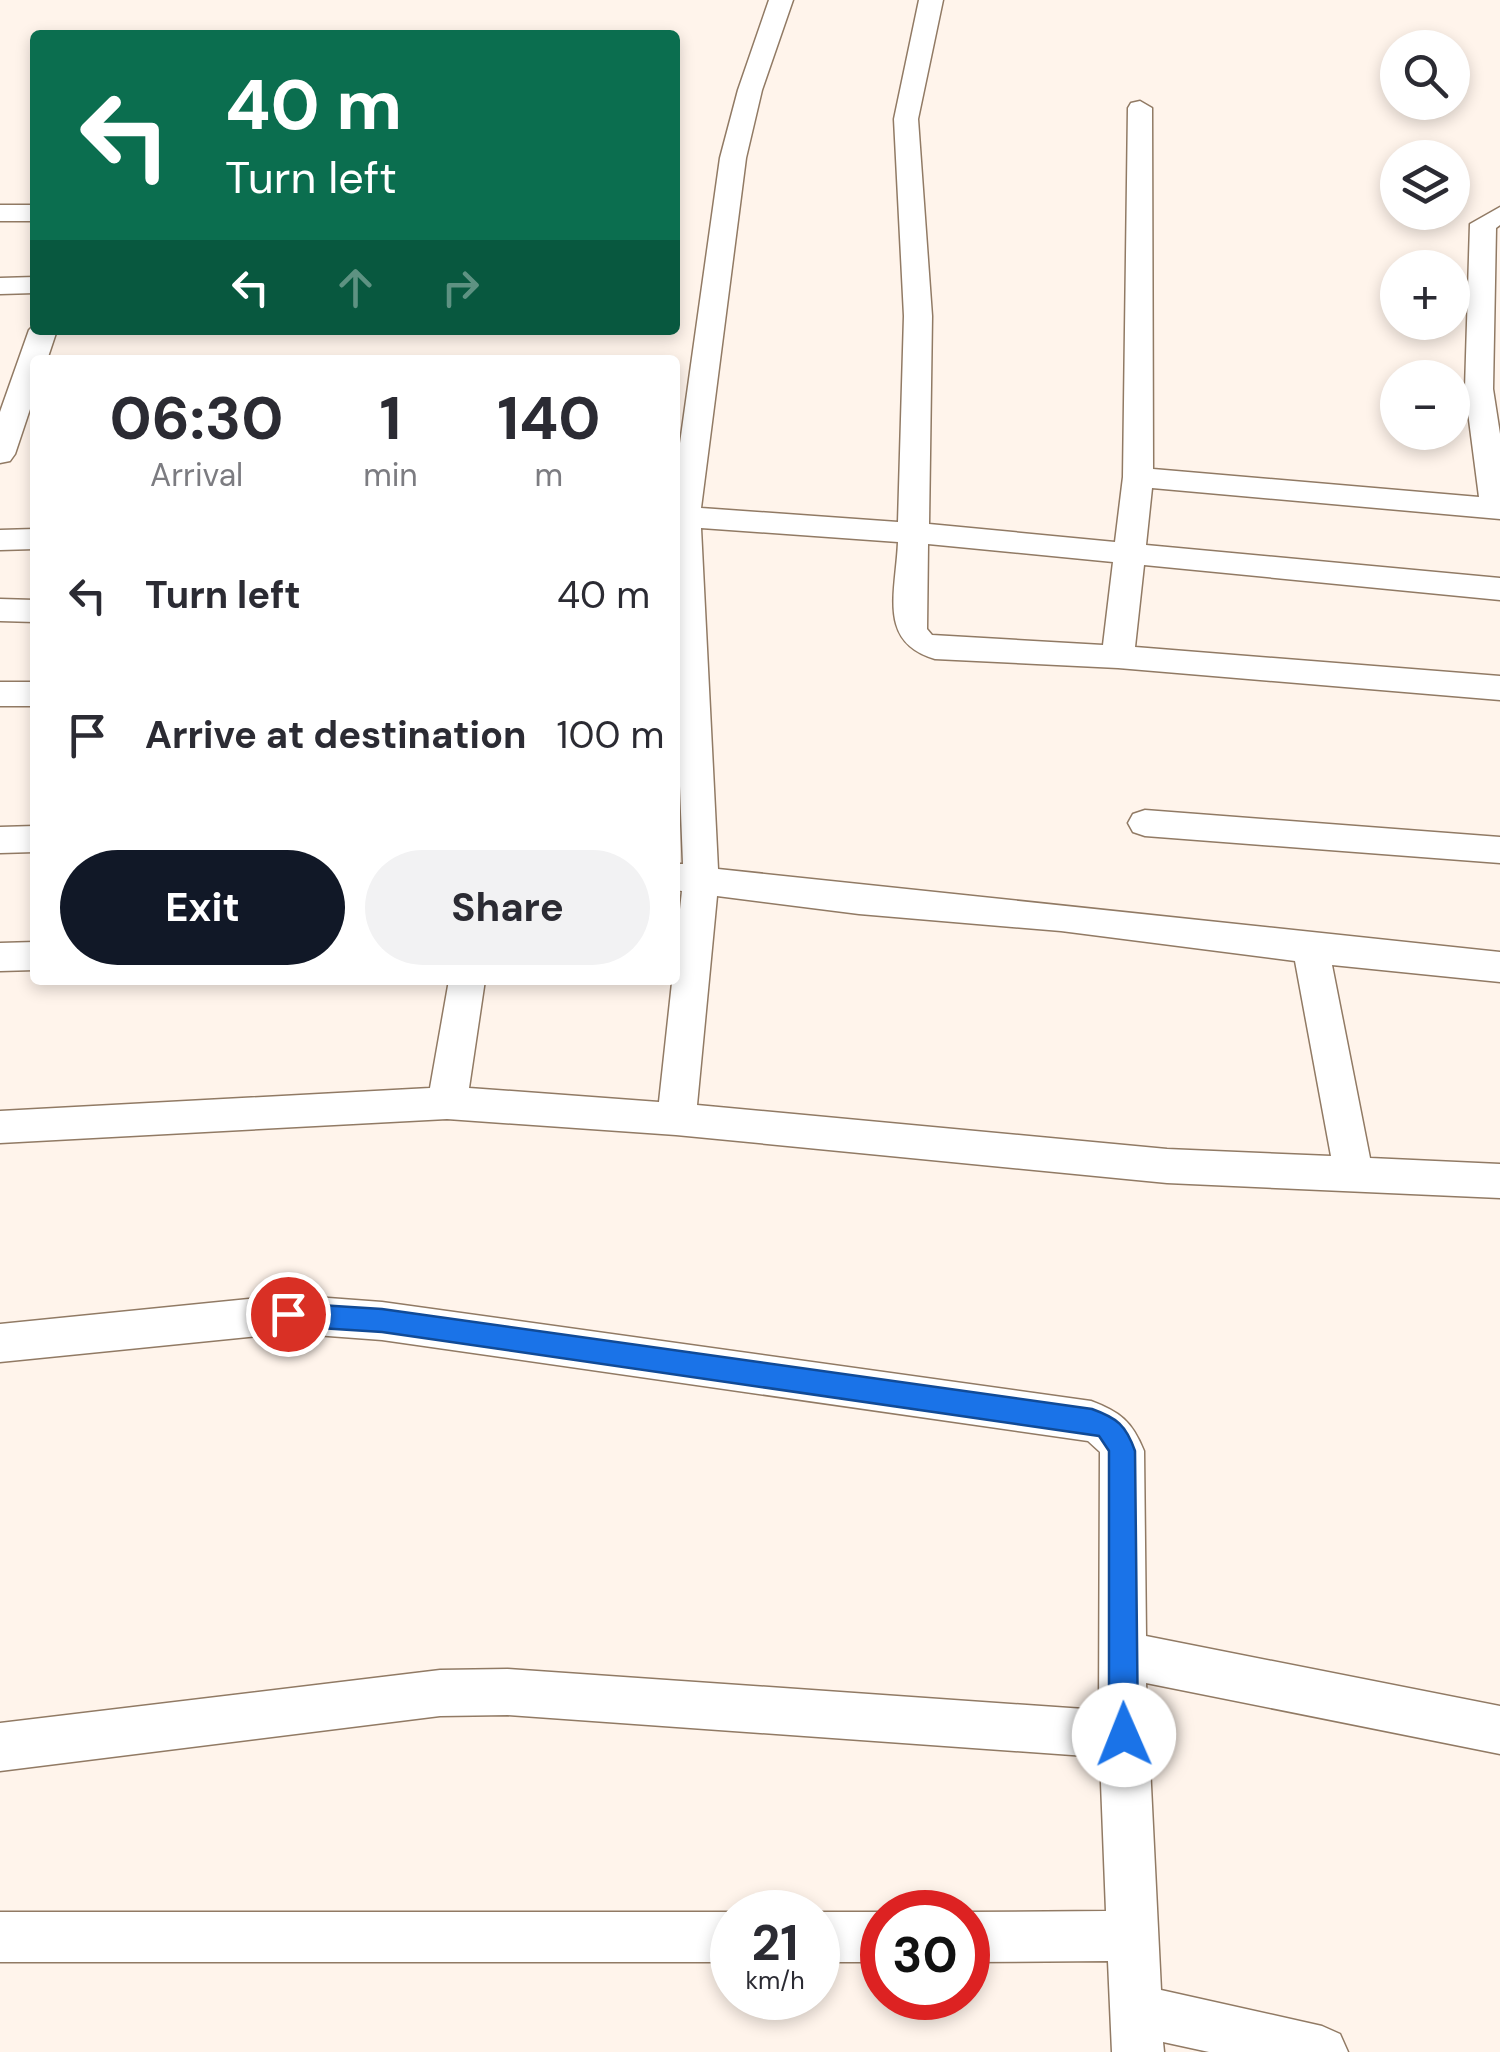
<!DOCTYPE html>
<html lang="en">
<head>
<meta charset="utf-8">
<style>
  body { margin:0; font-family:"DM Sans",sans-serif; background:#f2f2f3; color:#2b2b33; height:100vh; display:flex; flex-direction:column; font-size:38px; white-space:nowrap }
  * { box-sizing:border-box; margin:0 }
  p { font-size:32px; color:#7c7c81 }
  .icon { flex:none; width:55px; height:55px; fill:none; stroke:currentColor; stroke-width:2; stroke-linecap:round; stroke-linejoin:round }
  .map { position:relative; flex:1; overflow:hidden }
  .details { position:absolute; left:30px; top:355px; width:650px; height:630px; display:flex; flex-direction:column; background:#fff; border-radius:10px; box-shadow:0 5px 15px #0003 }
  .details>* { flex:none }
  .guide { position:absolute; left:30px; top:30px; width:650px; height:305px; border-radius:10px; box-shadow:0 5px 15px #0003; background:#0b6e4f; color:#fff; overflow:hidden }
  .controls { position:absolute; left:1380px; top:30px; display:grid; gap:20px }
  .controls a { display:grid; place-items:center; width:90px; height:90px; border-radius:50%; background:#fff; box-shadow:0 5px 15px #0003; font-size:50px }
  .speed { position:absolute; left:710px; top:1890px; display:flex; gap:20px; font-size:50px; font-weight:700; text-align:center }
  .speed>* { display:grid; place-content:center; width:130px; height:130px; border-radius:50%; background:#fff; box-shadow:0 5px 15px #0003; line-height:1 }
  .speed small { font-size:25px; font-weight:400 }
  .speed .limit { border:15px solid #d22; background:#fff; color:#111 }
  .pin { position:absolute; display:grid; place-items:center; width:85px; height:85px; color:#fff; margin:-42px; border:5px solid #fff; border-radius:50%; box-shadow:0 2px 10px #0007 }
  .me { position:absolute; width:110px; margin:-55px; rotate:359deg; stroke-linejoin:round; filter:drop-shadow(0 0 8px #0008) }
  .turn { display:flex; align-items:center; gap:35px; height:210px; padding:0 30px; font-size:45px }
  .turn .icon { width:130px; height:130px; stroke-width:2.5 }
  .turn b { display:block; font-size:70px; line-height:85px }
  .lanes { display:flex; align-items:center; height:95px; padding:0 30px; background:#0003; justify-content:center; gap:50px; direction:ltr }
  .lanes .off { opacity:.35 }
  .eta { display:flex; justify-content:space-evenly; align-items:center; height:170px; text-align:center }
  .eta b { font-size:60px; font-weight:700; line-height:70px }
  .primary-button { display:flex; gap:20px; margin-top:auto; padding:20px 30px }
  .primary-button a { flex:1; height:115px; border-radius:60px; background:#111827; color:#fff; font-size:40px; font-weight:700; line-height:115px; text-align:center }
  .primary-button a+a { background:#f2f2f3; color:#2b2b33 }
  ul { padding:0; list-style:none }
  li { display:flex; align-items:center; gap:30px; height:140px; padding:0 30px }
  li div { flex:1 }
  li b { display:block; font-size:38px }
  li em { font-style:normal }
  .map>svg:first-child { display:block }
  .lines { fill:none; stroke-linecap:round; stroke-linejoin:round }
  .street-casing { stroke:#917a64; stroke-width:3 }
  .street { fill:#fff; fill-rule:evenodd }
  .route { fill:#1a73e8; stroke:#114b97; stroke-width:2.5 }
</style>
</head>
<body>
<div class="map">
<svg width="1500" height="2052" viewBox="0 0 1500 2052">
  <rect width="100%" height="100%" fill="#fff4eb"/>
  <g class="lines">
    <g class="street-casing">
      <path id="street" d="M769,0H793L762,90L746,158L701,508L898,522L904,316L894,119L919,0H943L918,119L932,316L929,524L1115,542L1123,477L1128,108L1131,103L1140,101L1152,108L1153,469L1479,497L1465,389L1470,224L1500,207V225L1496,228L1493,389L1500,434V519L1152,488L1146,545L1500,578V600L1144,565L1135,647L1500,676V700L1118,668L935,659C877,642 896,592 898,542L701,528L718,869L1500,952V982L1332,965L1370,1158L1500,1164V1198L1167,1183L676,1135L447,1119L0,1143V1111L430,1088L449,980H485L469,1088L659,1102L682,891L675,890V864H683L675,656V479L720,158L738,90ZM928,544L1113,562L1103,645L932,635L927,629ZM717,896L859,914L1061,931L1295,961L1331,1156L1167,1149L697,1105Z
        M0,205H35V221H0Z
        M35,277V293L0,294V278Z
        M35,324V330H57L47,360H35V394L15,454L10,461L0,463V412L29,330Z
        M35,529V549L0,550V530Z
        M0,599L35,600V622L0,621Z
        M0,682H35V706H0Z
        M1145,810L1500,837V863L1145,836L1133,832L1128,823L1133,814Z
        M35,826V852L0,853V827Z
        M35,942V970L0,971V943Z
        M288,1295L382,1302L1091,1401C1120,1412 1132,1421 1144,1451L1146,1636L1500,1706V1754L1146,1683L1161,1990L1322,2026L1340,2034L1348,2052H1209L1163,2042L1164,2052H1112L1108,1961L968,1962V1912L1106,1911L1100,1757L508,1715L440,1716L0,1771V1723L440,1670L508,1669L1099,1710L1100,1452L1088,1441L382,1340L288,1333L0,1362V1324Z
        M0,1912H732V1962H0Z
        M816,1912H884L882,1962H818Z"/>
    </g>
    <use href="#street" class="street"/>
  </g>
  <path class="route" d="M288,1303L382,1309L1092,1409C1117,1418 1126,1425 1135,1451L1138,1735L1134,1745L1124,1749L1113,1745L1109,1735V1451L1099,1436L382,1332L288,1326L279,1322L275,1314L279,1306Z"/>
</svg>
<div class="controls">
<a><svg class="icon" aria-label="search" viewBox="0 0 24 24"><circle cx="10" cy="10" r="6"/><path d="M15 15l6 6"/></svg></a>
<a><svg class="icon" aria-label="layers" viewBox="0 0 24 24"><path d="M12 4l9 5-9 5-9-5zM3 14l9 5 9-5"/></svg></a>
<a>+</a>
<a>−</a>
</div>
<div class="speed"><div>21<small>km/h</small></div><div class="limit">30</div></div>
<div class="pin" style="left:288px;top:1314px;background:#d93025"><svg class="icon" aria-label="arrive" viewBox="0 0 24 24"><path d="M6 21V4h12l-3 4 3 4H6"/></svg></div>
<svg class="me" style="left:1124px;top:1735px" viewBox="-20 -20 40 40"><circle r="19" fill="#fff"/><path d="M0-13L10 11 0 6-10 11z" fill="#1a73e8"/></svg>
<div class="guide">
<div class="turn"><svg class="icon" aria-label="left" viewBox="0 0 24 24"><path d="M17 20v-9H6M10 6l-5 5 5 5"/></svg><div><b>40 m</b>Turn left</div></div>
<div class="lanes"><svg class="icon" aria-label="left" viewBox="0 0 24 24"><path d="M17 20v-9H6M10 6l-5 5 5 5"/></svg><svg class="icon off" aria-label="ahead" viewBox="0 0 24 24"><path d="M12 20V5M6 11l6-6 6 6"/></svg><svg class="icon off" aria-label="right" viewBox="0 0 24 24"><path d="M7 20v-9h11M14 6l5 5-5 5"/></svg></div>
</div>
<section class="details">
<div class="eta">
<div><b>06:30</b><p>Arrival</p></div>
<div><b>1</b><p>min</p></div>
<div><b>140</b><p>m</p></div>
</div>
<ul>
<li><svg class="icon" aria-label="left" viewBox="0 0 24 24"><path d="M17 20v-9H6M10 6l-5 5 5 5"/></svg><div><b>Turn left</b></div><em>40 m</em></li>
<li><svg class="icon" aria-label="arrive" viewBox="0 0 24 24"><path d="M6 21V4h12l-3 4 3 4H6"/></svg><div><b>Arrive at destination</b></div><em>100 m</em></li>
</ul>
<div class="primary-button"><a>Exit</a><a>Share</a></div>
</section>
</div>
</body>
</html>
